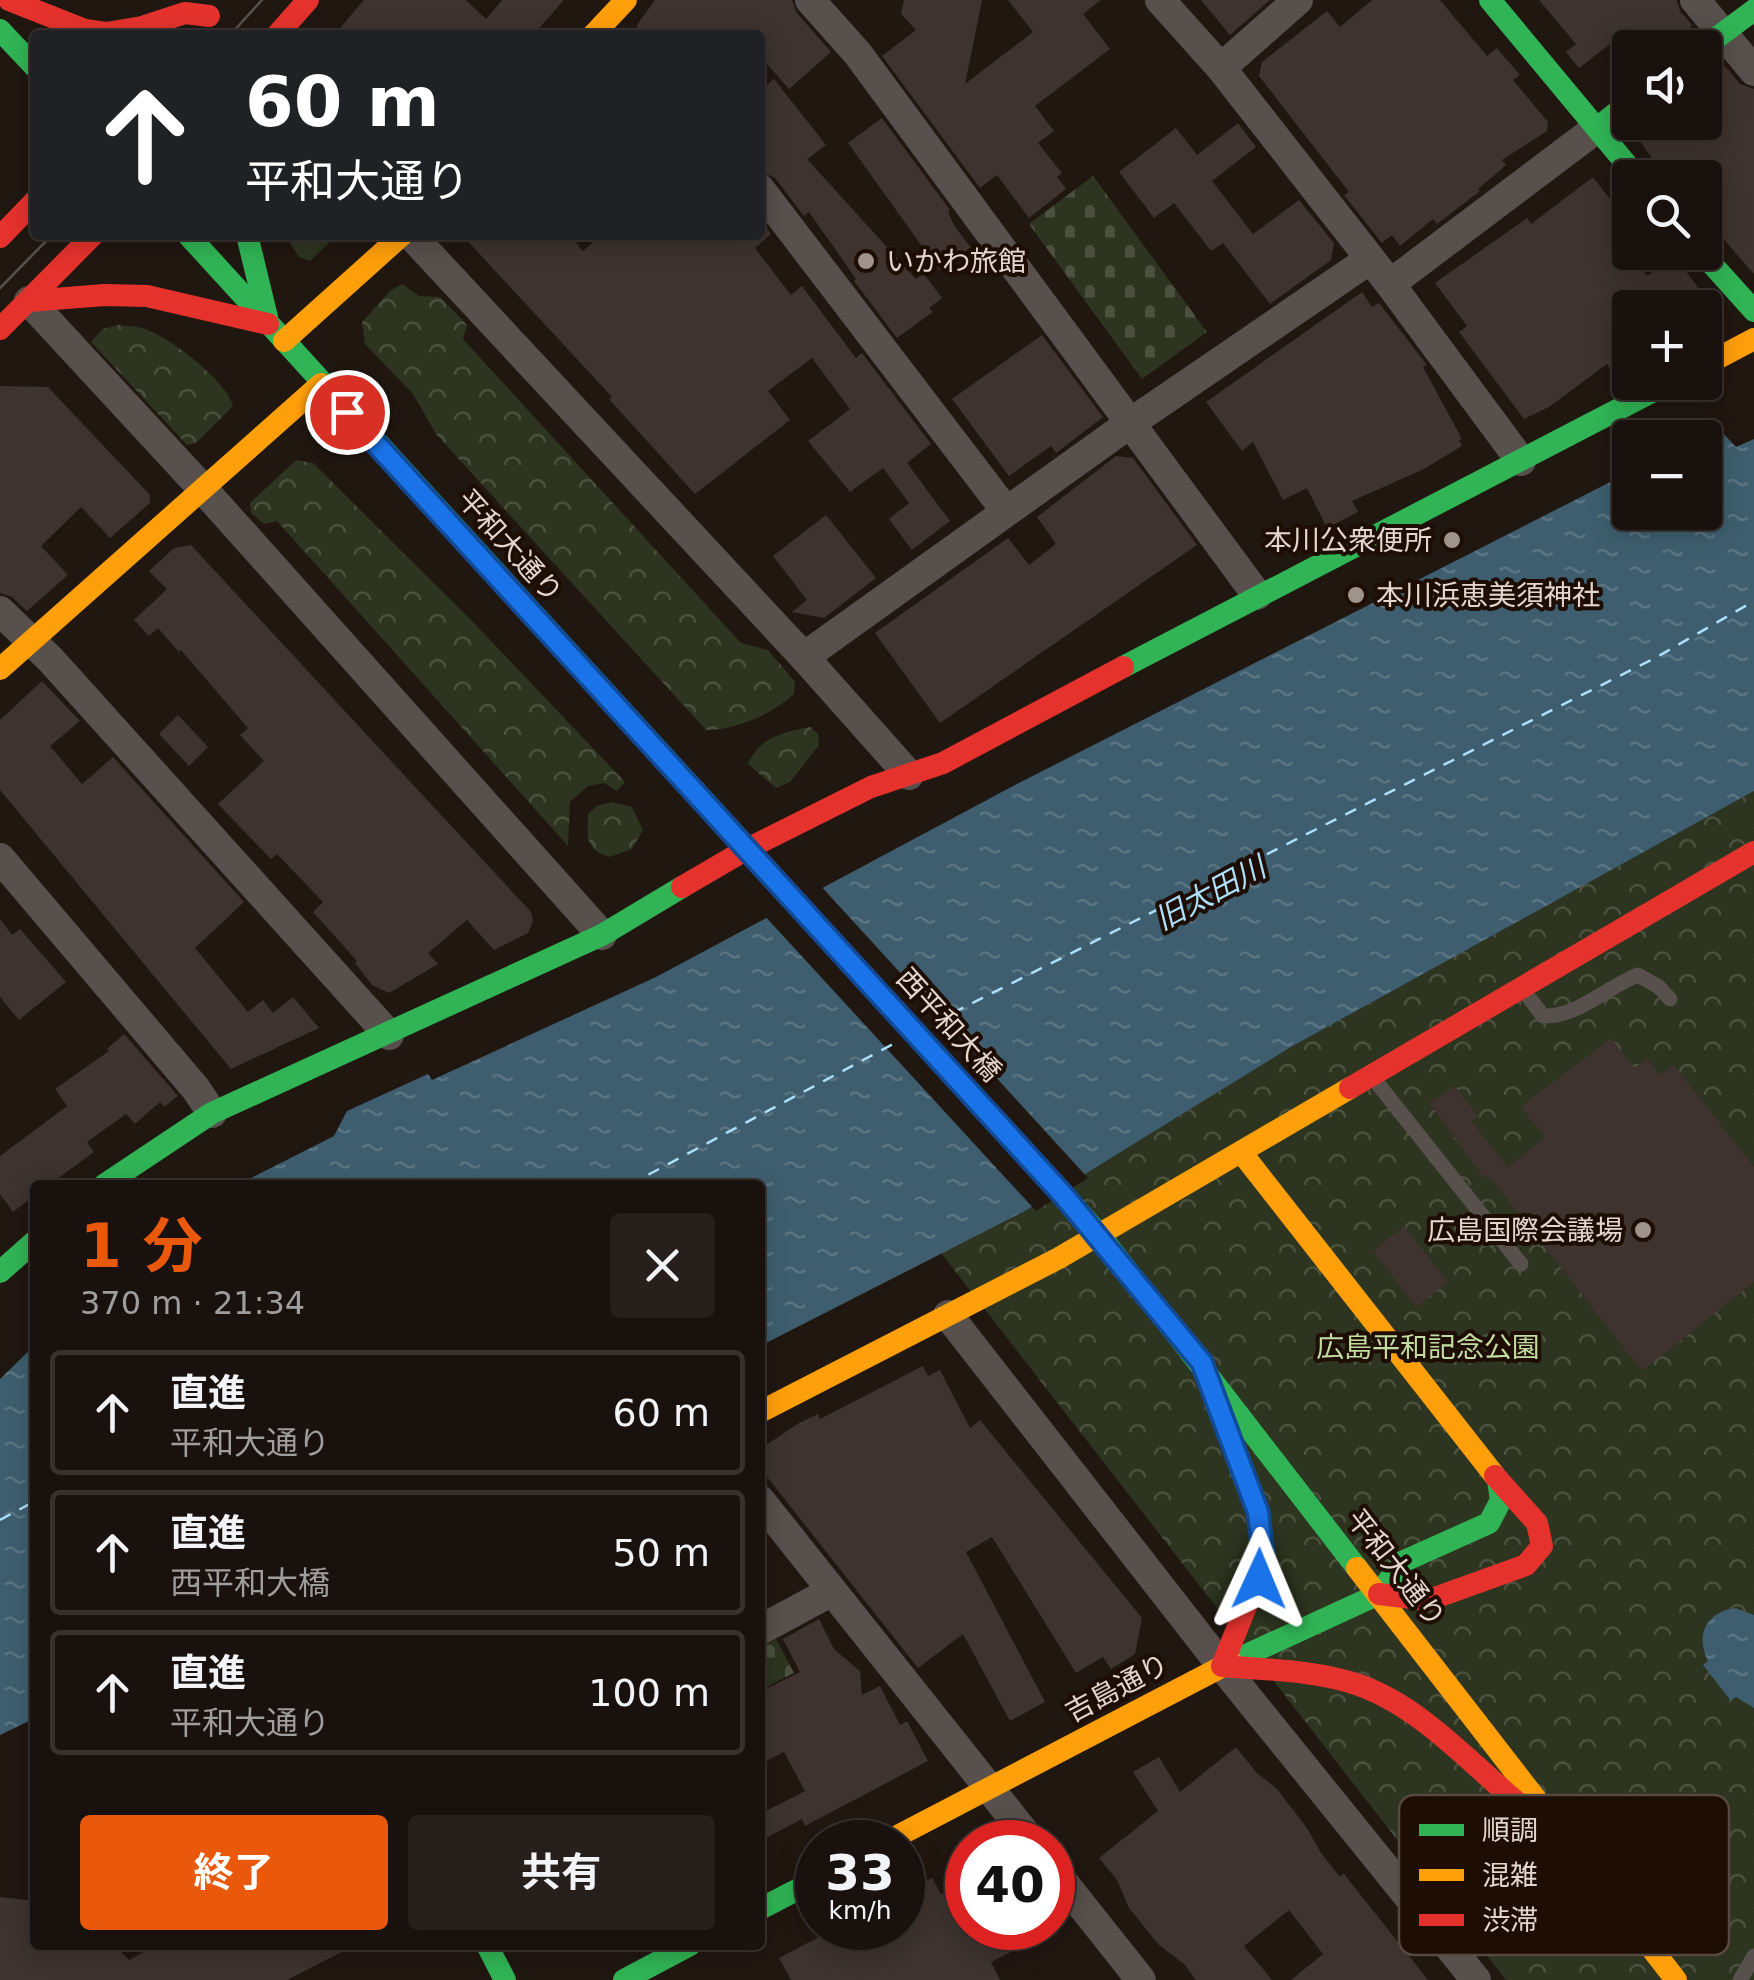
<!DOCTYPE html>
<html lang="ja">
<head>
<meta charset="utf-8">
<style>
  body { margin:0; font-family:"DejaVu Sans","Noto Sans JP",sans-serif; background:#261f1b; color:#f1f3f6; height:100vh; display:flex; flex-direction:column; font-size:38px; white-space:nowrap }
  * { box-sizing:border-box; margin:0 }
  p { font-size:32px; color:#9f9d9d }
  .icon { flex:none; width:55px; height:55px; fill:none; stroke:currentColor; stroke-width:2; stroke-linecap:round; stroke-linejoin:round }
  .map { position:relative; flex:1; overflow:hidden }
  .panel { position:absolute; left:30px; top:1180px; width:735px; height:770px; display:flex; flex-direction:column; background:#19110d; border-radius:10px; box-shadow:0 5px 25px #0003,0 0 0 2px #37312e }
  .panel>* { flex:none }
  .banner { position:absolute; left:30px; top:30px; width:735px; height:210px; border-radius:10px; box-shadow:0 5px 25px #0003,0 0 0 2px #37312e; background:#202124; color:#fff; overflow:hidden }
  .tools { position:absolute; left:1612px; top:30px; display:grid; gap:20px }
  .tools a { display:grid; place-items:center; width:110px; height:110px; border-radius:10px; background:#19110d; box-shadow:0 5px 25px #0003,0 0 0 2px #37312e; font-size:50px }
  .speed { position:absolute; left:795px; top:1820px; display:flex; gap:20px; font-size:50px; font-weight:700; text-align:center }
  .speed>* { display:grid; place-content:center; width:130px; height:130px; border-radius:50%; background:#19110d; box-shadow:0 5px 25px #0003,0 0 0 2px #37312e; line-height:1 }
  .speed small { font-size:25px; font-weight:400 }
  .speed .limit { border:15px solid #d22; background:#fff; color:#111 }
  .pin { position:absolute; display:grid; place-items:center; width:85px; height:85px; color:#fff; margin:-42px; border:5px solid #fff; border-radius:50%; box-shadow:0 2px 10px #0007 }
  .me { position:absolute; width:110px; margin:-55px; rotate:1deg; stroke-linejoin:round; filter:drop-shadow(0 0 8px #0008) }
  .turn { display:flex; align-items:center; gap:35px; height:210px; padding:0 50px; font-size:45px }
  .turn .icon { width:130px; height:130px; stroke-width:2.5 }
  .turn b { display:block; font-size:70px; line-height:85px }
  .round { display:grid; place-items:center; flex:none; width:105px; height:105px; border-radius:10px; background:#261f1b }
  .headline { display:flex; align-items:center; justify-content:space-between; height:170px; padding:0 50px }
  h1 { font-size:60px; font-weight:700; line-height:75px; color:#ea580c }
  .button { display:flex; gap:20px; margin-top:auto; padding:20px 50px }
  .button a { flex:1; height:115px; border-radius:10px; background:#ea580c; color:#fff; font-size:40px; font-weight:700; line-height:115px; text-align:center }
  .button a+a { background:#261f1b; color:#f1f3f6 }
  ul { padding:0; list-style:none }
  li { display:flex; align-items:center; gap:30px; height:125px; margin:0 20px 15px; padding:0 30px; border:5px solid #37312e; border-radius:10px }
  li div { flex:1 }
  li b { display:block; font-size:38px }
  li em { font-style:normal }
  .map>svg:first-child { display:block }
  .forest { fill:url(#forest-crowns) }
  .cemetery { fill:url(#cemetery-stones) }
  .water { fill:url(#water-ripples) }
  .pier { fill:#211711 }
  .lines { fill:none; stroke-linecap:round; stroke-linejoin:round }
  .ferry { stroke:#addffb; stroke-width:2.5; stroke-dasharray:12 10; stroke-linecap:butt }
  .building { fill:#3e332e }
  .lane { stroke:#57504d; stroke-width:15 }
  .street { stroke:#57504d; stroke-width:30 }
  .fast { stroke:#30b455; stroke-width:22 }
  .slow { stroke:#ff9f0a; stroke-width:22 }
  .jam { stroke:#e5322d; stroke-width:22 }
  .tram { stroke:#58514c; stroke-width:2.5 }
  .route-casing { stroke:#114b97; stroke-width:25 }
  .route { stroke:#1a73e8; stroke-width:18 }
  .poi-dot { fill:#9f938c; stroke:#1d0d03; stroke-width:4 }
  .labels { text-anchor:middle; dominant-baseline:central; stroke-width:8; stroke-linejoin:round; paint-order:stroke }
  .poi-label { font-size:28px; fill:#e3d6cf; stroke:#1d0d03; text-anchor:start }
  .street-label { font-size:28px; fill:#e3d6cf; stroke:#1d0d03 }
  .park-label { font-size:28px; fill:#c3dca2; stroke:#1d0d03 }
  .water-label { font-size:30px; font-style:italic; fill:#addffb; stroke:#1d0d03 }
  .key { fill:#1d0d03; stroke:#584940; stroke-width:2.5 }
  .key-label { font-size:28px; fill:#e3d6cf }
</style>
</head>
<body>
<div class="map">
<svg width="1754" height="1980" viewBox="0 0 1754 1980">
  <defs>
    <pattern id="forest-crowns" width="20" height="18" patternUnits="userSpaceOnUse" patternTransform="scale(2.5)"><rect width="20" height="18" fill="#2d341f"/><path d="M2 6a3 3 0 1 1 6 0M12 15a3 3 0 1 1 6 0" fill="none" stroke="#4b513e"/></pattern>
    <pattern id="cemetery-stones" width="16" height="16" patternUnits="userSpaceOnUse" patternTransform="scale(2.5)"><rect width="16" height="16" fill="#2d341f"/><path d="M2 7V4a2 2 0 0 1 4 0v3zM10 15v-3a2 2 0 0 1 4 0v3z" fill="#4b513e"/></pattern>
    <pattern id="water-ripples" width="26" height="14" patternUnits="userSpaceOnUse" patternTransform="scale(2.5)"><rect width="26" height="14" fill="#3e5e6f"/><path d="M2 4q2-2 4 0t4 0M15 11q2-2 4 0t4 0" fill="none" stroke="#5a7482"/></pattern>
  </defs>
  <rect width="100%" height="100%" fill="#211711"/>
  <path class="forest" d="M285,235H337L310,261L299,257Z
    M402,284L419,296L440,297L467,325L463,339L741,643L768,650L795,682L794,694C772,714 736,730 706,730L436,434L413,394L365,344L362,322L390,291Z
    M118,325C126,326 135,326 142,328C169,336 227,381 233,406L196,443L187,445L91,342L103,329Z
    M296,460L313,463L473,622L625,782L617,791L604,783L588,786L570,802L568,846L277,521L264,524L251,513L250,503Z
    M810,727L818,734L819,745L790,782L776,788L748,764C759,737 784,732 810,727Z
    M1754,791V1980H1506L941,1253L1025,1211L1291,1047Z
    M612,802L632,807L643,830L632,849L609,857C584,848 588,838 588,814L597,806Z"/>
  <path class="cemetery" d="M1093,176L1207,332L1142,379L1029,224Z
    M776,1639L794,1673L760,1690V1647Z"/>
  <path class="water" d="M1718,428L1736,447L1754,439V791L1291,1047L1025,1211L760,1346V1185H237L334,1136L347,1111L428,1074L432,1080L656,977L1013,786L1630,472V512H1705V438L1700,437Z
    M35,1345V1718L0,1735V1379Z
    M1735,1608L1754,1615V1708L1736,1697L1731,1701L1703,1665L1708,1661C1695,1636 1706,1612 1735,1608Z"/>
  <path class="pier" d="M819,884L1088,1178L1036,1211L763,914Z"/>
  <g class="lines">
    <path class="ferry" d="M933,1023L1657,657L1754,601
      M629,1185L895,1043
      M0,1520L35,1501"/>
  </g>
  <path class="building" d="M364,0H466L486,19L502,0H564L533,35H334Z
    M655,0H792L796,12L831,52L789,89L760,56V35L739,32L736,35H635L637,25Z
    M904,0H982L965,84L1033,32L1008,0H1101L1083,14L1110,49L1035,106L1054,131L1038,143L1062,173L1057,177L1066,189L1029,218L997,175L980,188L882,56L916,30L901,14Z
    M1201,0H1270L1230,35Z
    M1372,0H1440L1487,56L1497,48L1520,75L1513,80L1548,122L1547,131L1502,160L1506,165L1478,189L1480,191L1437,224L1433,219L1400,246L1392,235L1382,243L1344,195L1349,192L1259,76L1262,62L1327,11L1340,27Z
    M1539,0H1677L1680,11L1692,25L1676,48H1647L1631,28L1579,68L1566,52L1576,44Z
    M1721,66L1726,67L1740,84L1754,89V274L1720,235L1705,226V178H1666L1637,137L1638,128L1644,122H1677L1680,126L1684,122H1705V77Z
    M774,79L826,145L807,159L916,279L923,273L942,298L929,308L933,312L897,338L854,281L856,279L809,212L804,216L775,178L760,171V91Z
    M882,118L950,210L948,212L954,225L971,248L939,270L848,143Z
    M1238,123L1256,147L1212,181L1253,234L1299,200L1334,243L1331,260L1270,304L1223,243L1211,251L1174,203L1154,218L1119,172L1176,128L1197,155Z
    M1593,177L1621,214L1615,218L1630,237V254L1647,276L1674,255L1713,308H1630V369L1617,378L1607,364L1549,407L1524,419L1459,332L1467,326L1435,283L1527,218L1531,224Z
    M760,220L771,234L755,248L791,295L802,286L856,358L862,353L931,444L907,463L950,521L912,550L889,519L909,503L883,468L850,492L808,441L850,409L812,358L768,391L790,420L695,494L609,399L612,397L462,235H569L583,251L602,235H760Z
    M1362,292L1372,307L1379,303L1427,365L1423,367L1462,439L1459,440L1462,446L1424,469L1352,501L1358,512L1327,528L1307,488L1283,500L1253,442L1242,451L1206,402Z
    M1042,335L1103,417L1056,453L1051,446L1009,476L952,399Z
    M0,386L48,387L150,495V503L110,538L81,507L41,546L68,575L27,611L12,597L0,593Z
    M1116,456L1133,458L1197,545L940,723L875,633L1008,538L1029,565L1056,544L1037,517Z
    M826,515L876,578L824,618L792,612L807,600L773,556Z
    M191,545L531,912L533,921L528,933L494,950L467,920L428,953L438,964L389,993L372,985L355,963L357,961L313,912L323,902L277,854L271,859L218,804L264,761L240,735L248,728L181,650L179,652L158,628L149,636L134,620L167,589L149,571L174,548Z
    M42,681L80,721L50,746L82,784L113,757L244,902L195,948L248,1012L263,1000L273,1013L293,997L319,1028L231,1069L0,790V720Z
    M178,715L208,747L189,766L159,734Z
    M0,919L12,935L20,929L66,982L19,1020L0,997Z
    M124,1034L178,1096L164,1107L160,1102L135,1124L126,1114L87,1142L94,1152L49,1185H35V1195L13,1212L0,1194V1156L67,1106L55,1089L109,1051L107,1049Z
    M1611,1038L1634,1068L1647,1058L1660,1075L1674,1065L1754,1167V1282L1642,1371L1492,1180L1481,1174L1429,1103L1455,1086L1478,1116L1471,1121L1508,1167L1545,1137L1521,1106Z
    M1404,1226L1448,1282L1416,1307L1373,1251Z
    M923,1366L928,1376L940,1370L970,1428L980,1420L1142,1618L1135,1654L1111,1669L1103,1657L1076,1673L992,1537L966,1552L1045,1702L1010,1721L963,1634L918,1668L760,1468V1449L799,1423L818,1414L820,1419Z
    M819,1619L834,1649L860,1671L862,1695L880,1686L900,1725L907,1721L928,1761L805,1826L802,1819L760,1841V1814L805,1791L784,1752L760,1764V1692L800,1672L783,1639Z
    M1236,1747L1256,1772L1277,1789L1307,1828L1321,1853L1340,1877L1344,1874L1428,1980H1291L1323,1954L1289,1910L1244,1946L1272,1980H1196L1184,1964L1159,1945L1129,1908L1117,1880L1099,1858L1158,1811L1133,1772L1159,1757L1180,1792Z
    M932,1878L941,1894L968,1882V1928H1059L991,1962L1000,1980H791L779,1958L836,1928H902V1893Z
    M0,1897L35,1901V1945H115L129,1960L157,1945H355L287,1980H0Z"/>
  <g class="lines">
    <path class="lane" d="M1524,991L1543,1016C1576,1018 1607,987 1638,975L1659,987L1670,999
      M1374,1079L1521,1264
      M1740,1980L1754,1956"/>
    <path class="street" d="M810,0L858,54L1257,595
      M1160,0L1221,68L1390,284L1521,461
      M1695,0L1754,71
      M1221,68L1298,0
      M760,189L1006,511
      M411,235L804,657L909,775
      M1390,284L1597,128
      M29,301L202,488L602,935
      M0,611L50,659L389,1035
      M804,657L1129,424L1370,259
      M0,858L196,1089L212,1113
      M948,1315L1222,1666L1476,1980
      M760,1500L1032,1842
      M760,1630L832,1591
      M1052,1868L1141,1980"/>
    <path class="fast" d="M1490,0L1638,178
      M0,30L35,67
      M1703,48L1754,10
      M1597,128L1630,102
      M188,235L740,840
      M247,235L267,317
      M1701,252L1754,311
      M1123,667L1671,382
      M104,1185L212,1113L602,935L682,887
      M1071,1203L1099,1234L1357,1568
      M0,1272L35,1241
      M1231,1662L1379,1594L1402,1562L1489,1523L1501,1500L1498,1480
      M760,1909L818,1879
      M487,1945L505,1980
      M624,1980L690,1945"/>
    <path class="slow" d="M593,35L626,0
      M284,341L402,235
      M1705,365L1754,339
      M0,669L321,384
      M1241,1152L1495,1476
      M760,1412L1059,1258L1350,1088
      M1357,1568L1676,1980
      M886,1842L1231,1662"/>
    <path class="jam" d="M9,0L85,30L106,33L142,27L185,13L209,16
      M277,35L308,0
      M0,237L35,201
      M29,301L104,295L147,296L268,324
      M0,329L93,235
      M740,840L1071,1203
      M682,887L747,849L871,787L943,763L1123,667
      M1350,1088L1754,852
      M1218,1406L1258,1512L1264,1562L1222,1666
      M1379,1594L1429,1600L1526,1565L1542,1546L1537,1523L1495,1476
      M1222,1666C1267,1670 1315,1670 1359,1685C1421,1707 1470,1763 1519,1804"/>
    <path class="tram" d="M230,35L262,0
      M0,288L52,235"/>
  </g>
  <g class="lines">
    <g class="route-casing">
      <path id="route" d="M347,412L1064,1196L1202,1363L1258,1512L1264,1562L1259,1579"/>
    </g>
    <use href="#route" class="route"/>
  </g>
  <g class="poi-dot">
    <circle cx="866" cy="261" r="10"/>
    <circle cx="1452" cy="540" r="10"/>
    <circle cx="1356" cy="595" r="10"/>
    <circle cx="1643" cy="1230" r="10"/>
  </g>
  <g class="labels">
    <g class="poi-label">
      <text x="886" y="261">いかわ旅館</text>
      <text x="1432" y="540" text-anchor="end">本川公衆便所</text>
      <text x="1376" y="595">本川浜恵美須神社</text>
      <text x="1623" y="1230" text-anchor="end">広島国際会議場</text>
    </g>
    <g class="street-label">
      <text transform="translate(510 546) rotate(48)">平和大通り</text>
      <text transform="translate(949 1025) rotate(48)">西平和大橋</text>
      <text transform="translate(1396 1568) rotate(52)">平和大通り</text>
      <text transform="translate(1117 1688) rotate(-28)">吉島通り</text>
    </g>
    <g class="park-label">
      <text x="1428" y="1347">広島平和記念公園</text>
    </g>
    <g class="water-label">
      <text transform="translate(1210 893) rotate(-28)">旧太田川</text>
    </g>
  </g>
  <rect x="1399" y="1795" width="330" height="160" rx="15" class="key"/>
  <rect x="1419" y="1824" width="45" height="12" fill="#30b455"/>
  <rect x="1419" y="1869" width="45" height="12" fill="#ff9f0a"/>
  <rect x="1419" y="1914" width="45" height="12" fill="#e5322d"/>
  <g class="key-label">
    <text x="1482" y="1840">順調</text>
    <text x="1482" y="1885">混雑</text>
    <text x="1482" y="1930">渋滞</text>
  </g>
</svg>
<div class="tools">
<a><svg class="icon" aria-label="sound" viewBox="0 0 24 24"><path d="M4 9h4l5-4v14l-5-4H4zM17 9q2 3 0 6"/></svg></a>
<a><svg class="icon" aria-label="search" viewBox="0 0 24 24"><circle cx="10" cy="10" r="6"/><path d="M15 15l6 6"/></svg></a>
<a>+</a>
<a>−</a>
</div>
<div class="speed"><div>33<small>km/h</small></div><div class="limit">40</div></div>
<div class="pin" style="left:347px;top:412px;background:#d93025"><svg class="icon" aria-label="arrive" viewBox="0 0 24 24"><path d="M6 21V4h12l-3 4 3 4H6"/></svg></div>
<svg class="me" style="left:1259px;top:1579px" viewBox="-20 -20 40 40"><path d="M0-17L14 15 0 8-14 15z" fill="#1a73e8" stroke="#fff" stroke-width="4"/></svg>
<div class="banner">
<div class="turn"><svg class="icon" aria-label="ahead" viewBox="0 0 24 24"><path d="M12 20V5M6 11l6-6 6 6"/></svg><div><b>60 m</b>平和大通り</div></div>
</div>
<section class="panel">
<div class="headline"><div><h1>1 分</h1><p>370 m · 21:34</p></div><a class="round"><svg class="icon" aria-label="close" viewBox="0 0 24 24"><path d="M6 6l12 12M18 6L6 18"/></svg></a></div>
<ul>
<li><svg class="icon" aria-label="ahead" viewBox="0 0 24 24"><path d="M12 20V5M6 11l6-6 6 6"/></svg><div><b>直進</b><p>平和大通り</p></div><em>60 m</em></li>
<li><svg class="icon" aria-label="ahead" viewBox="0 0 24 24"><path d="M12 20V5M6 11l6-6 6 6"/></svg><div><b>直進</b><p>西平和大橋</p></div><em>50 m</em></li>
<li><svg class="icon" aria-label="ahead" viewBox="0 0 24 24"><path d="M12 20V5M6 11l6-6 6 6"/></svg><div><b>直進</b><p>平和大通り</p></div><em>100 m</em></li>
</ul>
<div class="button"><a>終了</a><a>共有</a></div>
</section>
</div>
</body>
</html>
